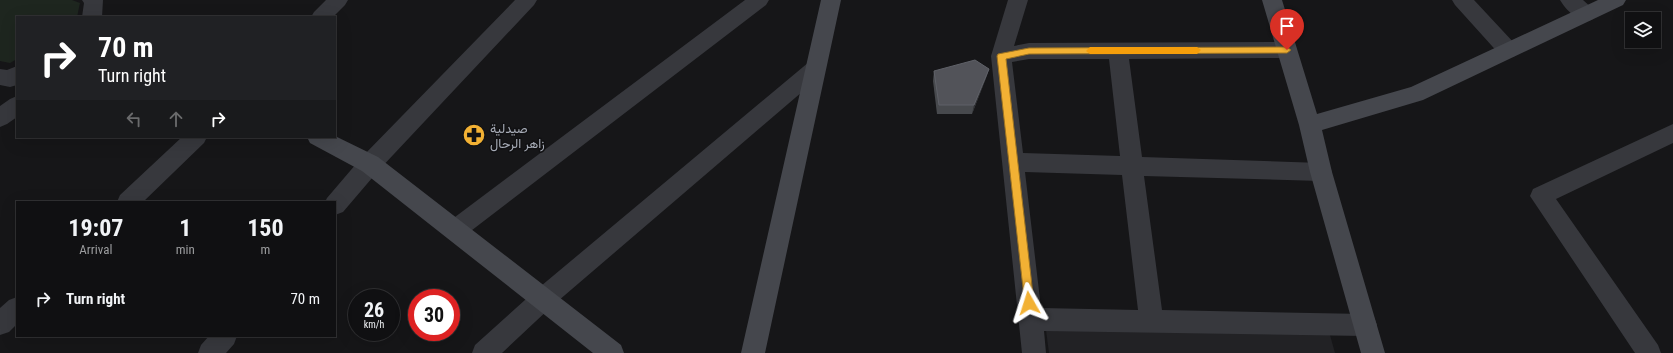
<!DOCTYPE html>
<html lang="en">
<head>
<meta charset="utf-8">
<style>
  body { margin:0; font-family:"Roboto Condensed",Vazirmatn,sans-serif; background:#1e1e20; color:#f1f3f6; height:100vh; display:flex; flex-direction:column; font-size:15px; white-space:nowrap }
  * { box-sizing:border-box; margin:0 }
  p { font-size:13px; color:#9c9d9f }
  .icon { flex:none; width:22px; height:22px; fill:none; stroke:currentColor; stroke-width:2; stroke-linecap:round; stroke-linejoin:round }
  .map { position:relative; flex:1; overflow:hidden }
  .details { position:absolute; left:16px; top:201px; width:320px; height:136px; display:flex; flex-direction:column; background:#101012; border-radius:0px; box-shadow:0 4px 16px #0002,0 0 0 1px #303032 }
  .details>* { flex:none }
  .guide { position:absolute; left:16px; top:16px; width:320px; height:122px; border-radius:0px; box-shadow:0 4px 16px #0002,0 0 0 1px #303032; background:#202124; color:#fff; overflow:hidden }
  .controls { position:absolute; left:1625px; top:12px; display:grid; gap:8px }
  .controls a { display:grid; place-items:center; width:36px; height:36px; border-radius:0px; background:#101012; box-shadow:0 4px 16px #0002,0 0 0 1px #303032; font-size:20px }
  .speed { position:absolute; left:348px; top:289px; display:flex; gap:8px; font-size:20px; font-weight:700; text-align:center }
  .speed>* { display:grid; place-content:center; width:52px; height:52px; border-radius:50%; background:#101012; box-shadow:0 4px 16px #0002,0 0 0 1px #303032; line-height:1 }
  .speed small { font-size:10px; font-weight:400 }
  .speed .limit { border:6px solid #d22; background:#fff; color:#111 }
  .pin { position:absolute; display:grid; place-items:center; width:34px; height:34px; color:#fff; margin:-41px -17px; border-radius:50% 50% 50% 0; rotate:-45deg; box-shadow:0 0 4px #0007 }
  .pin .icon { rotate:45deg }
  .me { position:absolute; width:44px; margin:-22px; rotate:354deg; stroke-linejoin:round; filter:drop-shadow(0 0 3px #0008) }
  .turn { display:flex; align-items:center; gap:14px; height:84px; padding:0 16px; font-size:18px }
  .turn .icon { width:52px; height:52px; stroke-width:2.5 }
  .turn b { display:block; font-size:28px; line-height:34px }
  .lanes { display:flex; align-items:center; height:38px; padding:0 16px; background:#0003; justify-content:center; gap:20px; direction:ltr }
  .lanes .off { opacity:.35 }
  .eta { display:flex; justify-content:space-evenly; align-items:center; height:68px; text-align:center }
  .eta b { font-size:24px; font-weight:700; line-height:28px }
  ul { padding:0; list-style:none }
  li { display:flex; align-items:center; gap:12px; height:60px; padding:0 16px }
  li div { flex:1 }
  li b { display:block; font-size:15px }
  li em { font-style:normal }
  .map>svg:first-child { display:block }
  .built { fill:#222225 }
  .green { fill:#1e261f }
  .lines { fill:none; stroke-linecap:round; stroke-linejoin:round }
  .street { fill:#37383d; fill-rule:evenodd }
  .secondary { fill:#45474d; fill-rule:evenodd }
  .wall { fill:#47494d }
  .shaded-wall { fill:#2f3033 }
  .building { fill:#525359; stroke:#5f6168 }
  .route { fill:#f2b134; stroke:#9d7322 }
  .slow { fill:#f59e0b }
  .labels { text-anchor:middle; dominant-baseline:central; stroke-width:3; stroke-linejoin:round; paint-order:stroke }
  .poi-label { font-size:13px; fill:#a8adb8; stroke:#111113; text-anchor:start }
</style>
</head>
<body>
<div class="map">
<svg width="1673" height="353" viewBox="0 0 1673 353">
  <rect width="100%" height="100%" fill="#161618"/>
  <path class="built" d="M1328,328L1335,353H1049L1046,330Z"/>
  <path class="green" d="M0,0H72L80,3L77,17H17V59L10,63L0,61Z"/>
  <g class="lines">
    <path class="street" d="M82,0H103L102,17H82L84,3Z
      M326,0H348L345,5L333,17H311L314,12Z
      M515,0H537L534,5L378,171L343,212L335,215V202H325L327,198L362,157Z
      M745,0H769L766,5L463,237L455,240L447,237L444,230L447,223Z
      M1008,0H1028L1014,46L1029,43L1287,42L1294,44L1297,50L1294,56L1287,58L1129,59L1142,157L1321,163L1329,165L1332,172L1329,179L1321,181L1144,176L1162,310L1365,314L1374,317L1377,325L1374,333L1365,336L1044,331L1046,353H1022L991,56ZM1029,59H1109L1120,156L1023,153L1012,62ZM1025,172L1122,175L1138,310L1041,308Z
      M1452,0H1474L1515,44L1518,50L1515,56L1508,58L1501,56L1455,5Z
      M1560,0H1583L1593,9L1596,14L1593,19C1591,20 1589,21 1586,21C1577,22 1564,7 1560,0Z
      M816,60L823,62L826,68L823,74L551,307L502,353H472L475,345L535,291L809,62Z
      M17,66V85L10,87L0,85V69L7,70Z
      M17,96V117L7,124L0,127V106L10,99Z
      M1673,124V143L1556,199L1658,345L1661,353H1635L1530,196L1533,189Z
      M182,137H207L204,143L143,202H117L120,195Z
      M17,297V324L9,332L0,335V308L9,300Z
      M209,336H237L234,344L226,353H198L201,345Z"/>
    <path class="secondary" d="M821,0H841L765,353H741Z
      M1262,0H1282L1317,114L1411,87L1598,0H1626L1623,5L1423,100L1322,130L1332,172L1385,353H1361L1310,172L1299,125Z
      M335,136L378,157L621,345L624,353H593L362,171L310,143L307,137H335Z"/>
  </g>
  <path class="wall" d="M989,69L986,78L972,114H937L933,81L934,71Z"/>
  <path class="shaded-wall" d="M989,69L986,78L972,114L974,105Z"/>
  <path class="building" d="M975,60L989,69L974,105H939L934,71Z"/>
  <path class="route" d="M1287,47L1291,50L1287,53L1029,54L1006,59L1034,303L1032,306L1029,308L1025,306L997,56L998,54L1029,48Z"/>
  <path class="slow" d="M1090,47H1197L1201,50L1197,54H1090L1086,51Z"/>
  <defs>
    <g id="pharmacy-disc" transform="scale(1.15)"><circle r="9.5" fill="#f2b134" stroke="#111113"/><path d="M-2-6h4v4h4v4h-4v4h-4v-4h-4v-4h4Z" fill="#111"/></g>
  </defs>
  <g fill-rule="evenodd">
    <use href="#pharmacy-disc" x="474" y="135"/>
  </g>
  <g class="labels">
    <g class="poi-label">
      <text x="490" y="128">صيدلية<tspan x="490" dy="15">زاهر الرحال</tspan></text>
    </g>
  </g>
</svg>
<div class="controls">
<a><svg class="icon" aria-label="layers" viewBox="0 0 24 24"><path d="M12 4l9 5-9 5-9-5zM3 14l9 5 9-5"/></svg></a>
</div>
<div class="speed"><div>26<small>km/h</small></div><div class="limit">30</div></div>
<div class="pin" style="left:1287px;top:50px;background:#d93025"><svg class="icon" aria-label="arrive" viewBox="0 0 24 24"><path d="M6 21V4h12l-3 4 3 4H6"/></svg></div>
<svg class="me" style="left:1029px;top:303px" viewBox="-20 -20 40 40"><path d="M0-17L14 15 0 8-14 15z" fill="#f2b134" stroke="#fff" stroke-width="4"/></svg>
<div class="guide">
<div class="turn"><svg class="icon" aria-label="right" viewBox="0 0 24 24"><path d="M7 20v-9h11M14 6l5 5-5 5"/></svg><div><b>70 m</b>Turn right</div></div>
<div class="lanes"><svg class="icon off" aria-label="left" viewBox="0 0 24 24"><path d="M17 20v-9H6M10 6l-5 5 5 5"/></svg><svg class="icon off" aria-label="ahead" viewBox="0 0 24 24"><path d="M12 20V5M6 11l6-6 6 6"/></svg><svg class="icon" aria-label="right" viewBox="0 0 24 24"><path d="M7 20v-9h11M14 6l5 5-5 5"/></svg></div>
</div>
<section class="details">
<div class="eta">
<div><b>19:07</b><p>Arrival</p></div>
<div><b>1</b><p>min</p></div>
<div><b>150</b><p>m</p></div>
</div>
<ul>
<li><svg class="icon" aria-label="right" viewBox="0 0 24 24"><path d="M7 20v-9h11M14 6l5 5-5 5"/></svg><div><b>Turn right</b></div><em>70 m</em></li>
</ul>
</section>
</div>
</body>
</html>
